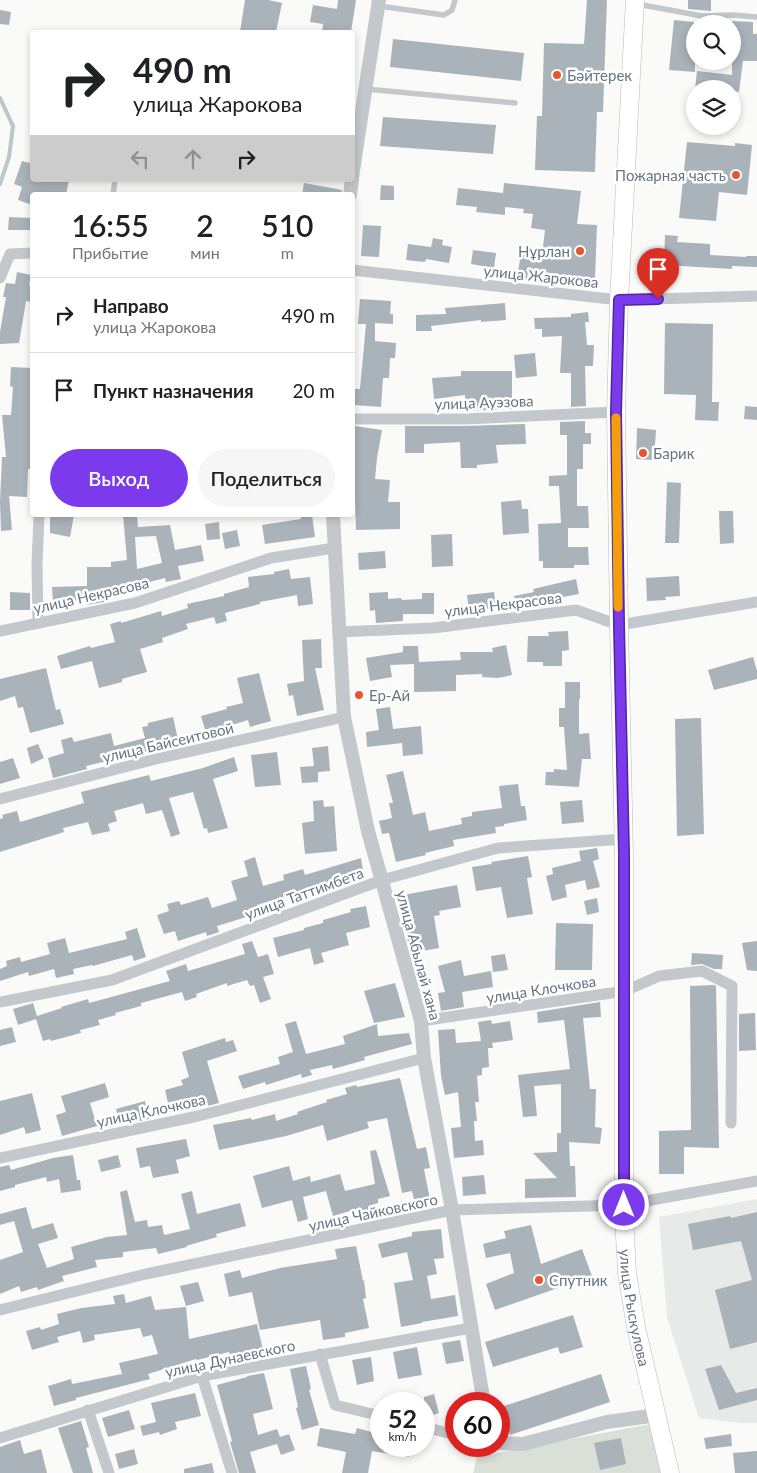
<!DOCTYPE html>
<html lang="ru">
<head>
<meta charset="utf-8">
<style>
  body { margin:0; font-family:Lato,sans-serif; background:#f6f6f6; color:#202124; height:100vh; display:flex; flex-direction:column; font-size:19px; white-space:nowrap }
  * { box-sizing:border-box; margin:0 }
  p { font-size:16px; color:#757577 }
  .icon { flex:none; width:28px; height:28px; fill:none; stroke:currentColor; stroke-width:2; stroke-linecap:round; stroke-linejoin:round }
  .map { position:relative; flex:1; overflow:hidden }
  .sheet { position:absolute; left:30px; top:192px; width:325px; height:325px; display:flex; flex-direction:column; background:#fff; border-radius:5px; box-shadow:0 2px 8px #0003 }
  .sheet>* { flex:none }
  .hud { position:absolute; left:30px; top:30px; width:325px; height:152px; border-radius:5px; box-shadow:0 2px 8px #0003; background:#fff; color:#202124; overflow:hidden }
  .controls { position:absolute; left:686px; top:15px; display:grid; gap:10px }
  .controls a { display:grid; place-items:center; width:55px; height:55px; border-radius:50%; background:#fff; box-shadow:0 2px 8px #0003; font-size:25px }
  .speed { position:absolute; left:370px; top:1392px; display:flex; gap:10px; font-size:25px; font-weight:700; text-align:center }
  .speed>* { display:grid; place-content:center; width:65px; height:65px; border-radius:50%; background:#fff; box-shadow:0 2px 8px #0003; line-height:1 }
  .speed small { font-size:12px; font-weight:400 }
  .speed .limit { border:8px solid #d22; background:#fff; color:#111 }
  .pin { position:absolute; display:grid; place-items:center; width:42px; height:42px; color:#fff; margin:-51px -21px; border-radius:50% 50% 50% 0; rotate:-45deg; box-shadow:0 0 5px #0007 }
  .pin .icon { rotate:45deg }
  .me { position:absolute; width:55px; margin:-28px; rotate:0deg; stroke-linejoin:round; filter:drop-shadow(0 0 4px #0008) }
  .turn { display:flex; align-items:center; gap:18px; height:105px; padding:0 20px; font-size:22px }
  .turn .icon { width:65px; height:65px; stroke-width:2.5 }
  .turn b { display:block; font-size:35px; line-height:42px }
  .lanes { display:flex; align-items:center; height:48px; padding:0 20px; background:#0003; justify-content:center; gap:25px; direction:ltr }
  .lanes .off { opacity:.35 }
  .eta { display:flex; justify-content:space-evenly; align-items:center; height:85px; text-align:center }
  .eta b { font-size:30px; font-weight:600; line-height:35px }
  .primary-button { display:flex; gap:10px; margin-top:auto; padding:10px 20px }
  .primary-button a { flex:1; height:58px; border-radius:30px; background:#7c3aed; color:#fff; font-size:20px; font-weight:600; line-height:58px; text-align:center }
  .primary-button a+a { background:#f6f6f6; color:#202124 }
  ul { padding:0; list-style:none }
  li { display:flex; align-items:center; gap:15px; height:75px; padding:0 20px; border-top:1px solid #e0e0e0 }
  li div { flex:1 }
  li b { display:block; font-size:19px }
  li em { font-style:normal }
  .map>svg:first-child { display:block }
  .built { fill:#e8e9e9 }
  .green { fill:#dadfd7 }
  .lines { fill:none; stroke-linecap:round; stroke-linejoin:round }
  .stream { stroke:#bbc7cb; stroke-width:4 }
  .building { fill:#aab3b9; fill-rule:evenodd }
  .primary-casing { stroke:#b5babe; stroke-width:19 }
  .service { stroke:#c3c8cc; stroke-width:5.5 }
  .minor { stroke:#c3c8cc; stroke-width:11 }
  .tertiary { stroke:#c3c8cc; stroke-width:14 }
  .primary { stroke:#fff; stroke-width:18 }
  .route-casing { stroke:#51269a; stroke-width:12 }
  .route { stroke:#7c3aed; stroke-width:9 }
  .slow { stroke:#f59e0b; stroke-width:9 }
  .poi-dot { fill:#e4572e; stroke:#fff; stroke-width:2 }
  .labels { text-anchor:middle; dominant-baseline:central; stroke-width:5; stroke-linejoin:round; paint-order:stroke }
  .poi-label { font-size:15px; fill:#657683; stroke:#fff; text-anchor:start }
  .street-label { font-size:15px; fill:#657683; stroke:#fff }
</style>
</head>
<body>
<div class="map">
<svg width="757" height="1473" viewBox="0 0 757 1473">
  <rect width="100%" height="100%" fill="#fafaf8"/>
  <path class="built" d="M757,1199V1423H741L699,1418L667,1317L659,1217Z"/>
  <path class="green" d="M656,1423L663,1473H473L477,1457Z"/>
  <g class="lines">
    <path class="stream" d="M0,98L13,126L9,157L0,184"/>
  </g>
  <path class="building" d="M245,0H268L282,3L276,32H240Z
    M338,0H356L351,32H322L323,24L310,22L313,5L337,9Z
    M587,0H607L603,112H597L595,172L535,170L537,116H542L544,43L584,44Z
    M688,0H711V11L688,9Z
    M0,10L11,12L9,25L0,24Z
    M674,20L694,22L691,53H695V72L669,70Z
    M732,21L753,22V34H757V61H743L739,92L732,91V88L718,87V89H695L697,71L732,75Z
    M393,39L524,53L521,81L390,67Z
    M383,117L496,125L493,154L380,146Z
    M687,142L735,146V143L752,145L747,195L719,192L716,221L679,218Z
    M22,161L30,163L31,161H32V180H69L66,195H32V205L18,200L22,187L14,184Z
    M304,183L342,190L341,195H302Z
    M504,183L581,191L577,224L597,225L595,279L562,277V275L528,270L527,282L517,280L521,252L542,255L545,230L531,228L533,214L523,213L524,209L505,207V215L476,212L477,207L456,205L458,188L503,193Z
    M381,185L394,186V200H380Z
    M9,217L32,218L31,230H8Z
    M363,225L381,226L379,257L361,256Z
    M665,235L678,236L677,242L710,244V255L746,257V256H757V267L732,266V269L664,265Z
    M433,238L443,240L442,245L452,247L449,263L426,259L425,262L406,260L408,244L431,247Z
    M473,250L496,253L494,268L471,264Z
    M17,272L31,275L29,285L32,286L31,302L26,301L19,343L0,344V332L6,297H3L6,283L15,284Z
    M360,299L391,301L390,314H393V324L375,323V341L396,343L395,358H390L389,378H383L381,407L354,405L355,389H360L366,324H358Z
    M505,303L506,320L481,322V320L431,326L432,331H416V315L446,314L445,308Z
    M588,312L589,322H585L587,345H594L593,366H585L586,406L571,407V373H560L562,336L542,337V329H535L534,318L571,317V314Z
    M665,323L713,324L712,402H719L718,421L695,420L696,395L664,394Z
    M535,353L537,376L516,378L514,355Z
    M11,367L32,368V469H28L27,497L9,496L12,530L1,531L0,502L2,457H6L2,415H11L13,387L10,386Z
    M461,371H512V409L466,411L465,395L434,399L432,378L461,376Z
    M745,406L757,407V420L744,419Z
    M585,421V433H591V444H583V469H577V506H588L589,528H568V547H588L589,565H574V568H543V561H539L538,524L561,523L559,486H549V476L567,475V435H560V422Z
    M525,424L526,444L496,445L498,463L477,465V468H461L460,442L424,444V453H405V426H465Z
    M355,426L382,430L377,458L375,479L390,480L388,502H400V529L356,530L355,500L352,499V444Z
    M637,428L656,430L654,460L636,459Z
    M667,482L681,483L679,543H665Z
    M521,500L522,509H528L529,533L503,535L501,502Z
    M719,511H733L734,543L720,544Z
    M50,515H74L70,537L50,533Z
    M123,515H137L138,527L170,525L175,550L201,545L204,561L178,566L181,579L166,582L165,578L130,587V590L104,593V602L87,605V600L53,602L52,587L87,586V567H111V562L127,560ZM156,536L162,563L137,569L135,537Z
    M300,515H312L315,537L265,544L262,525L301,519Z
    M219,522L220,539L207,540L205,524Z
    M237,530L240,546L225,549L222,533Z
    M452,534L453,566L432,567L431,535Z
    M385,551L386,568L359,570L358,553Z
    M289,569L291,579L310,577L313,604L298,606L297,595L260,602V604L225,613L227,621L216,624L214,617L186,624L188,629L162,638L163,642L140,649L147,672L122,679V682L99,688L92,661L61,669L57,656L90,646L91,648L115,642L110,624L121,621V623L161,611L162,616L188,608L187,604L224,596V594L249,587L248,577L274,574V572Z
    M679,576L680,596L665,597L666,600L647,601L646,578Z
    M576,579L579,594L546,600L547,604L517,610L514,596L534,592L533,589Z
    M10,592L30,593V610H10Z
    M388,592V599L401,598L402,600L422,599V593H434V614H403V621L376,623L375,610L370,611L369,593Z
    M494,592L496,608L469,610L467,595Z
    M568,631L569,650L562,651V666H543V662H527L528,636H549L548,632Z
    M321,639L322,668H315L324,710L297,716L293,695L289,696L287,684L304,681L302,640Z
    M506,645L512,675L498,678L482,677V674L456,675V691L414,692V664L390,665L392,677L370,681L366,658L403,652V646H418L419,662L461,660L460,652H493L492,648Z
    M753,657L757,671V679L714,690L708,670Z
    M46,668L56,710L60,709L64,724L30,733L23,707L18,708L15,696L0,701V679Z
    M259,673L271,721L250,727L248,720L206,733L201,716L227,709L226,707L243,703L237,678Z
    M565,682H580V699H579V734L589,733L591,759H582L579,787L545,785L546,772H554V769L567,770L564,727H559V708H565Z
    M390,707L393,729L421,726L423,754L403,756L402,743L367,747L366,732L379,730L376,709Z
    M173,717L179,744L86,766L87,769L53,778L48,758L64,753L61,740L72,737L74,742L111,733L114,746L145,738L142,727L148,726V723Z
    M701,718L704,834L677,836L675,719Z
    M38,744L44,758L31,764L27,748Z
    M328,746L330,771L318,772V782L302,783L300,767L314,766L312,748Z
    M277,752L281,785L255,787L251,755Z
    M234,757L238,771L213,779L228,828L208,833L207,828L204,829L193,792L169,798L180,834L171,837L162,810L146,814L143,803L114,811L117,821L108,824L110,831L92,835L88,822L63,828L64,832L0,852V819L3,818L2,815L17,811L20,822L84,803L81,792L149,775L151,781L203,768Z
    M13,758L20,778L0,784V762Z
    M403,771L413,815L425,812L429,831L462,824L461,818L472,816V812L502,808L499,786L518,784L521,806H525L527,820L504,824V826L495,827L496,833L453,840L454,846L425,853L426,855L396,862L389,833L382,834L379,821L392,818L389,803H393L386,775Z
    M323,800L324,807L334,806L337,851L305,854L302,823L314,821L313,801Z
    M582,800L584,822L562,824L560,802Z
    M597,848L599,859L593,861L600,887L587,890L585,880L565,885L567,897L552,901L546,876L553,874L552,868L581,861L579,851Z
    M528,856L532,877L527,878L533,914L507,918L501,887L476,891L472,867L492,864L491,862Z
    M255,857L263,886L284,880L283,875L303,869L305,875L361,858L364,877L331,886L330,882L257,905L259,913L217,926L219,932L207,936L206,932L178,941L175,931L164,934L157,915L169,911L167,904L179,901L181,905L208,897L212,908L237,900L231,881L248,876L244,861Z
    M457,885L461,907L439,911L440,915L434,916L439,948L411,953L402,920L398,896Z
    M597,898L599,912L587,915L584,901Z
    M366,906L370,927L346,933L349,945L321,953L324,962L314,965L310,948L278,957L273,938L304,930V928L323,923V920L351,912L350,909Z
    M556,923L593,924L592,970H555Z
    M137,928L146,957L134,961L132,955L93,966L92,965L73,969L74,974L56,978L54,969L29,976L28,972L0,981V969L7,966L6,961L20,957L21,962L50,954L47,943L65,938L69,953L127,939L125,932Z
    M252,941L258,957L268,954L274,974L263,977L271,999L260,1003L254,985L250,986L247,980L227,986V983L196,994L197,997L185,1001L182,992L141,1003V1006L115,1013L116,1015L98,1020L100,1025L80,1030L81,1033L51,1041L50,1039L43,1041L36,1019L18,1025L13,1009L33,1003L37,1016L62,1008L61,1007L88,999L89,1003L170,981L166,971L186,964L188,971L245,954L242,944Z
    M757,941V971L747,970L742,943Z
    M692,953L723,955L722,969H714L702,964L691,965Z
    M505,954L508,970L493,972L491,956Z
    M461,960L464,976L491,971L493,987L462,992L464,1007L441,1011L438,993L445,992L438,966Z
    M395,983L405,1017L374,1023L364,991Z
    M714,985L716,986L719,1148L684,1147V1174H659V1131L691,1130L690,986Z
    M600,1002L601,1017L583,1018L590,1089H596L595,1127L602,1128L600,1144L569,1142L570,1166H575L576,1197L525,1198V1179L557,1178L533,1153L557,1152V1133H561V1084L534,1086L537,1116L523,1117L518,1075L570,1069L564,1020L538,1023L537,1012Z
    M755,1013L756,1050L739,1051V1014Z
    M491,1020L492,1024L510,1021L513,1040L492,1043L493,1048H488L489,1067L482,1068V1075L477,1076L479,1102H475L477,1121H474L475,1141L483,1140L484,1155L454,1158L451,1128L461,1127L458,1092L445,1095L441,1076L438,1030L455,1029L456,1043L481,1041L478,1022Z
    M296,1021L306,1054L345,1044L343,1036L377,1024L378,1036L409,1033L412,1044L364,1057L365,1060L333,1069L332,1065L310,1070L312,1075L302,1078L301,1074L266,1085L265,1082L243,1089L238,1076L280,1064L278,1057L293,1052L285,1024Z
    M12,1027L16,1042L0,1046V1030Z
    M225,1038L226,1042L233,1040L237,1051L207,1061L219,1103L192,1110L191,1107L170,1112L165,1090L183,1085L181,1080L189,1077L182,1052Z
    M400,1078L417,1149L426,1147L430,1168L424,1169L431,1205L416,1209L412,1191L402,1193L387,1118L367,1122L369,1128L327,1141L323,1125L286,1136L219,1150L213,1125L251,1118L252,1120L275,1114L276,1121L298,1114L297,1112L327,1102L326,1100L347,1094L345,1088L356,1085L357,1087Z
    M105,1083L109,1097L90,1103L97,1126L62,1136L56,1115L66,1112L61,1096Z
    M32,1093L41,1130L26,1134L24,1127L0,1135V1101Z
    M145,1101L149,1119L120,1125L116,1109Z
    M186,1139L190,1156L176,1160L179,1173L153,1178L150,1166L140,1168L136,1148Z
    M376,1150L390,1196L378,1199V1203L372,1205L375,1218L360,1222L357,1209L333,1216L326,1191L303,1197L308,1219L298,1222L292,1200L262,1208L253,1176L289,1166L293,1181L310,1176L311,1182L340,1174L345,1191L375,1184L370,1151Z
    M73,1155L77,1180H80L81,1190L61,1193L59,1179L47,1182L46,1177L15,1185V1187L0,1191V1167L9,1165L11,1170L53,1158Z
    M118,1155L121,1167L101,1172L98,1160Z
    M484,1175L486,1194L463,1196L462,1177Z
    M127,1190L135,1222L147,1220L148,1227L162,1225L164,1235L190,1229L181,1194L192,1191L197,1214L240,1203L246,1226L216,1234L217,1237L186,1246L187,1247L158,1254L156,1248L123,1252V1257L95,1260L97,1267L62,1276L64,1281L38,1290L37,1287L21,1292L19,1286L0,1294V1260L23,1252L14,1221L0,1225V1214L26,1207L32,1229L53,1223L58,1238L38,1244L47,1268L74,1259L71,1247L107,1237L127,1235L120,1192Z
    M757,1212V1342L730,1349L715,1290L752,1280L741,1241L693,1250L688,1224L730,1216L731,1218Z
    M531,1225L541,1264L582,1249L592,1276L495,1310L486,1284L514,1273L510,1253L486,1258L483,1244L506,1238L504,1231Z
    M441,1229L444,1258L434,1259L437,1274L427,1276L431,1299L455,1295L458,1316L422,1322V1323L401,1327L394,1283L413,1280L407,1252L382,1258L378,1244L412,1236V1232Z
    M356,1246L363,1281L364,1280L366,1298L363,1299L369,1328L345,1333V1337L323,1340L320,1320L260,1330L252,1292L229,1297L224,1274L240,1270L242,1278L280,1268L337,1259L335,1249Z
    M198,1282L204,1301L186,1306L180,1286Z
    M124,1294L126,1303L151,1296L155,1310L186,1307L189,1339L257,1324L263,1350L259,1351L260,1358L243,1361L242,1355L231,1357L229,1352L197,1360L196,1359L148,1374L150,1379L76,1398V1400L54,1406L48,1386L71,1379L72,1384L122,1374L119,1363L158,1354L152,1335L143,1337L140,1328L94,1335L95,1340L83,1343L80,1331L57,1337L59,1342L32,1350L26,1331L40,1327L41,1330L59,1324L57,1314L81,1308L115,1304L113,1296Z
    M573,1315L583,1347L560,1354L558,1347L493,1367L485,1342Z
    M460,1340L464,1361L446,1364L442,1343Z
    M417,1347L422,1375L398,1379L393,1352Z
    M371,1357L374,1381L357,1385L352,1360Z
    M721,1365L736,1393L757,1388V1400L719,1410L705,1369Z
    M306,1366L311,1389L309,1390L319,1425L302,1430L296,1408L298,1407L290,1369Z
    M264,1373L273,1409L253,1414L258,1435L277,1429L280,1437L289,1434L295,1450L281,1455L277,1444L250,1452L256,1473H239L230,1442L232,1441L217,1385L247,1377V1376Z
    M601,1374L610,1402L510,1435L501,1407Z
    M195,1393L201,1416L175,1422L177,1429L160,1435L159,1432L143,1436L140,1426L156,1422L151,1403Z
    M434,1394L439,1413L424,1418V1397Z
    M129,1410L135,1429L108,1437L102,1418Z
    M81,1421L89,1447L86,1448L93,1473H73L58,1428Z
    M320,1428L355,1434L357,1428L375,1433L373,1438L381,1439V1446H410L409,1457L372,1451L368,1473H342L346,1452L317,1446Z
    M731,1434L732,1446L706,1449L704,1438Z
    M621,1438L626,1464L600,1470L594,1443Z
    M20,1440L24,1454L41,1449L47,1473H0V1447Z
    M134,1449L138,1464L119,1469L115,1454Z
    M757,1451V1473H735L733,1453Z
    M212,1463L214,1473H184V1469Z"/>
  <g class="lines">
    <g class="primary-casing">
      <g id="primary">
        <path id="s1" d="M635,0L619,300L616,412L619,625L624,854V1216L627,1273L636,1327L670,1473"/>
      </g>
    </g>
    <path class="service" d="M637,4L702,16L733,15L757,17
      M379,6L444,15L452,10L455,0
      M366,89L515,103
      M113,195L115,180"/>
    <path class="minor" d="M352,270L619,300L757,296
      M0,278L10,254L32,253
      M352,419H465L616,412
      M38,623L37,564L39,515
      M0,631L135,603L271,558L334,548
      M339,632L433,628L576,610L619,625L757,602
      M0,799L156,759L344,717
      M0,1002L112,980L382,880L498,848L624,839
      M421,1021L625,991L659,976L702,971L732,986L731,1123
      M0,1158L198,1116L424,1058
      M0,1310L146,1274L452,1210L624,1205L757,1181
      M320,1354L335,1405L381,1416
      M202,1376L232,1473
      M88,1410L109,1473
      M424,1427L456,1435
      M0,1438L202,1376L471,1328"/>
    <path class="tertiary" d="M352,177L379,0
      M350,195L352,180
      M333,515L344,717L368,831L421,1021L424,1058L452,1210L484,1404
      M499,1443L523,1444L607,1422L657,1415"/>
    <use href="#primary" class="primary"/>
  </g>
  <g class="lines">
    <g class="route-casing">
      <path id="route" d="M624,1205V854L619,625L616,412L619,300L658,299"/>
    </g>
    <use href="#route" class="route"/>
    <path class="slow" d="M616,418L618,607"/>
  </g>
  <g class="poi-dot">
    <circle cx="557" cy="75" r="5"/>
    <circle cx="736" cy="175" r="5"/>
    <circle cx="580" cy="251" r="5"/>
    <circle cx="643" cy="453" r="5"/>
    <circle cx="359" cy="695" r="5"/>
    <circle cx="539" cy="1280" r="5"/>
  </g>
  <g class="labels">
    <g class="poi-label">
      <text x="567" y="75">Бәйтерек</text>
      <text x="726" y="175" text-anchor="end">Пожарная часть</text>
      <text x="570" y="251" text-anchor="end">Нұрлан</text>
      <text x="653" y="453">Барик</text>
      <text x="369" y="695">Ер-Ай</text>
      <text x="549" y="1280">Спутник</text>
    </g>
    <g class="street-label">
      <text transform="translate(541 276) rotate(6)">улица Жарокова</text>
      <text transform="translate(484 402) rotate(-2)">улица Ауэзова</text>
      <text transform="translate(91 595) rotate(-13)">улица Некрасова</text>
      <text transform="translate(503 604) rotate(-7)">улица Некрасова</text>
      <text transform="translate(168 742) rotate(-13)">улица Байсеитовой</text>
      <text transform="translate(304 893) rotate(-20)">улица Таттимбета</text>
      <text transform="translate(419 955) rotate(75)">улица Абылай хана</text>
      <text transform="translate(541 989) rotate(-9)">улица Клочкова</text>
      <text transform="translate(151 1110) rotate(-12)">улица Клочкова</text>
      <text transform="translate(373 1212) rotate(-12)">улица Чайковского</text>
      <text stroke="none"><textPath href="#s1" startOffset="1309">улица Рыскулова</textPath></text>
      <text transform="translate(230 1358) rotate(-12)">улица Дунаевского</text>
    </g>
  </g>
</svg>
<div class="controls">
<a><svg class="icon" aria-label="search" viewBox="0 0 24 24"><circle cx="10" cy="10" r="6"/><path d="M15 15l6 6"/></svg></a>
<a><svg class="icon" aria-label="layers" viewBox="0 0 24 24"><path d="M12 4l9 5-9 5-9-5zM3 14l9 5 9-5"/></svg></a>
</div>
<div class="speed"><div>52<small>km/h</small></div><div class="limit">60</div></div>
<div class="pin" style="left:658px;top:299px;background:#d93025"><svg class="icon" aria-label="arrive" viewBox="0 0 24 24"><path d="M6 21V4h12l-3 4 3 4H6"/></svg></div>
<svg class="me" style="left:624px;top:1205px" viewBox="-20 -20 40 40"><circle r="17" fill="#7c3aed" stroke="#fff" stroke-width="3"/><path d="M0-11L8 9 0 5-8 9z" fill="#fff"/></svg>
<div class="hud">
<div class="turn"><svg class="icon" aria-label="right" viewBox="0 0 24 24"><path d="M7 20v-9h11M14 6l5 5-5 5"/></svg><div><b>490 m</b>улица Жарокова</div></div>
<div class="lanes"><svg class="icon off" aria-label="left" viewBox="0 0 24 24"><path d="M17 20v-9H6M10 6l-5 5 5 5"/></svg><svg class="icon off" aria-label="ahead" viewBox="0 0 24 24"><path d="M12 20V5M6 11l6-6 6 6"/></svg><svg class="icon" aria-label="right" viewBox="0 0 24 24"><path d="M7 20v-9h11M14 6l5 5-5 5"/></svg></div>
</div>
<section class="sheet">
<div class="eta">
<div><b>16:55</b><p>Прибытие</p></div>
<div><b>2</b><p>мин</p></div>
<div><b>510</b><p>m</p></div>
</div>
<ul>
<li><svg class="icon" aria-label="right" viewBox="0 0 24 24"><path d="M7 20v-9h11M14 6l5 5-5 5"/></svg><div><b>Направо</b><p>улица Жарокова</p></div><em>490 m</em></li>
<li><svg class="icon" aria-label="arrive" viewBox="0 0 24 24"><path d="M6 21V4h12l-3 4 3 4H6"/></svg><div><b>Пункт назначения</b></div><em>20 m</em></li>
</ul>
<div class="primary-button"><a>Выход</a><a>Поделиться</a></div>
</section>
</div>
</body>
</html>
